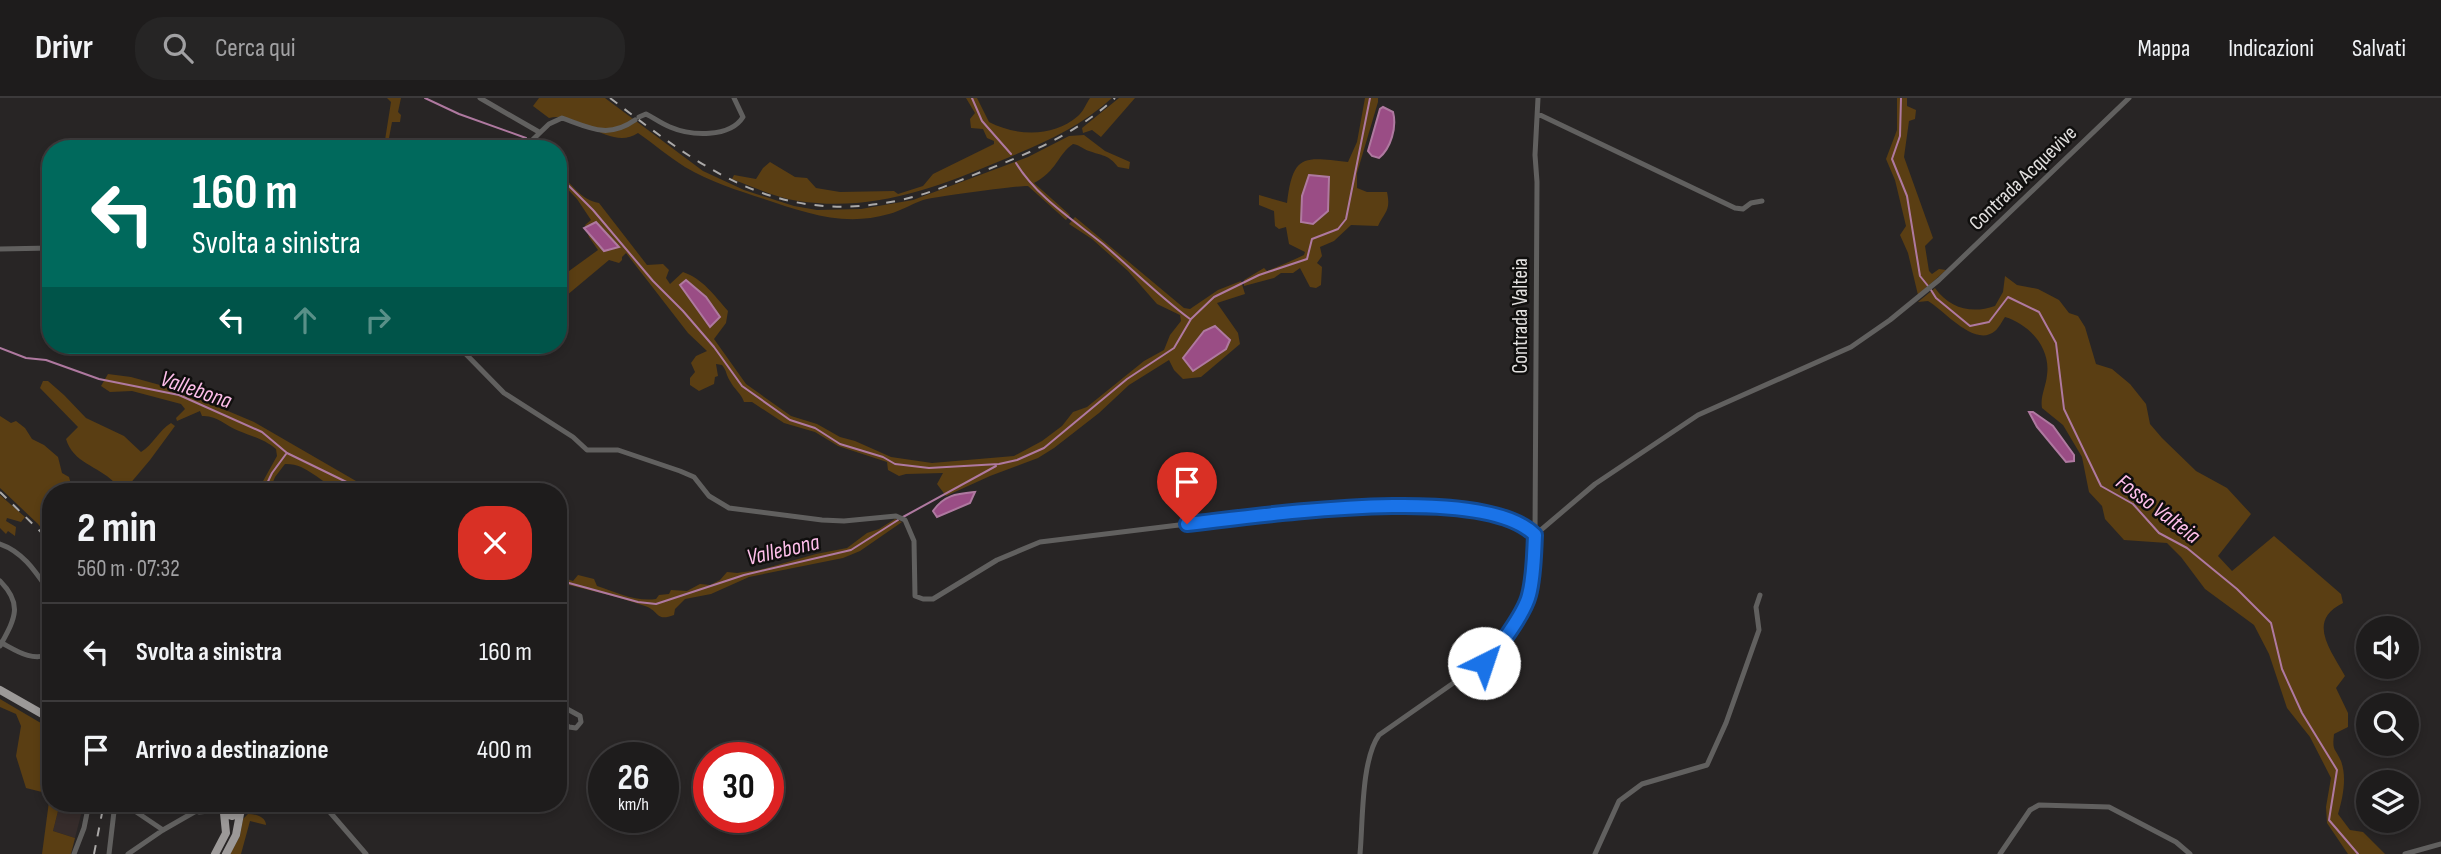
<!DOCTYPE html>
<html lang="it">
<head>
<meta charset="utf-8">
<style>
  body { margin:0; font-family:"Sofia Sans Condensed",sans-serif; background:#262525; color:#f1f3f6; height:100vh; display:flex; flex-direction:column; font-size:26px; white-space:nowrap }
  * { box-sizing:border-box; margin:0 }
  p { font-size:23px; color:#a1a1a3 }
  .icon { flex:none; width:38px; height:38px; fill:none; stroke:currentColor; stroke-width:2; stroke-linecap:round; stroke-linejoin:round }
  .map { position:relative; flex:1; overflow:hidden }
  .sheet { position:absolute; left:42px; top:385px; width:525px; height:329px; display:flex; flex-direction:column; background:#1e1c1c; border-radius:28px; box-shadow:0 4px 10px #0003,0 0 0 2px #3c3a3b }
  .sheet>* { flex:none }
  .top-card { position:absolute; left:42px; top:42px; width:525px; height:214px; border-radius:28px; box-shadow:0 4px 10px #0003,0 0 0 2px #3c3a3b; background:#00695c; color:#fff; overflow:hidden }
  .controls { position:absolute; left:2356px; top:518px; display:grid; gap:14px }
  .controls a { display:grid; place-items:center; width:63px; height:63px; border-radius:50%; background:#1e1c1c; box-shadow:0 4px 10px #0003,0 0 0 2px #3c3a3b; font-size:35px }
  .speed { position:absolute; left:588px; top:644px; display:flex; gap:14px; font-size:35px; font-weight:700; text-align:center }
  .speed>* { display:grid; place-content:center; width:91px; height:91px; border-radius:50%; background:#1e1c1c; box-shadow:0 4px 10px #0003,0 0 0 2px #3c3a3b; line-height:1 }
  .speed small { font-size:18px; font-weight:400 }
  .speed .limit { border:10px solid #d22; background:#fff; color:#111 }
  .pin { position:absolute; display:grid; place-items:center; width:60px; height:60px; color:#fff; margin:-72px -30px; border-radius:50% 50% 50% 0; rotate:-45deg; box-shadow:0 0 7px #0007 }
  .pin .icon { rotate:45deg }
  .me { position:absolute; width:77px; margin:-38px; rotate:41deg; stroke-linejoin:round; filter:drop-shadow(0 0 5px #0008) }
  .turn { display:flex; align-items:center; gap:24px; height:147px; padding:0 35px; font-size:32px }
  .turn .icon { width:91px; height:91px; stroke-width:2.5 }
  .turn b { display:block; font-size:49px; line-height:60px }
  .lanes { display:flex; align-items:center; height:66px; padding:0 35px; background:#0003; justify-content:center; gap:35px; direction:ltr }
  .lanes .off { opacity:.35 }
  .round { display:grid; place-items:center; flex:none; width:74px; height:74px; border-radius:28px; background:#262525 }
  .overview { display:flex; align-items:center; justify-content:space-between; height:119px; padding:0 35px }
  h1 { font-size:42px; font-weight:700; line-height:52px }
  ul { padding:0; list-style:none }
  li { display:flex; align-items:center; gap:21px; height:98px; padding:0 35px; border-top:2px solid #3c3a3b }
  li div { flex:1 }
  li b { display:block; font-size:26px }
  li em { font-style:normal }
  header { display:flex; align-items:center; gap:42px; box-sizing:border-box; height:98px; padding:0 35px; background:#1e1c1c; border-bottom:2px solid #3c3a3b }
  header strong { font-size:33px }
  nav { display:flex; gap:38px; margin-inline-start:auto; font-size:24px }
  .search { width:490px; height:63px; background:#262525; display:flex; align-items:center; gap:18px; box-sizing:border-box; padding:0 24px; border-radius:28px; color:#a1a1a3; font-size:26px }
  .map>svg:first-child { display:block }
  .built { fill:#362c2b }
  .green { fill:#5a3e13 }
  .water { fill:#9a4d85; stroke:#af79a0; stroke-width:2 }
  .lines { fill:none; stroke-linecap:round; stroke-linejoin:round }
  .stream { stroke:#af79a0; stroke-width:2 }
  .street { stroke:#61605f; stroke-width:5 }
  .primary { stroke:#9c9998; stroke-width:8 }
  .rail { stroke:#aba9a8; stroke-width:2; stroke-dasharray:9 9; stroke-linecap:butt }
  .route-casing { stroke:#114b97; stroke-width:18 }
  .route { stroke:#1a73e8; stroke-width:12 }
  .labels { text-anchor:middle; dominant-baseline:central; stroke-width:5; stroke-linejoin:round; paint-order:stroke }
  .street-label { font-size:21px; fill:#e1dfde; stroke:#100f0e }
  .water-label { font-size:23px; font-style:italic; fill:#febeea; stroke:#100f0e }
</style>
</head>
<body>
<header>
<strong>Drivr</strong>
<div class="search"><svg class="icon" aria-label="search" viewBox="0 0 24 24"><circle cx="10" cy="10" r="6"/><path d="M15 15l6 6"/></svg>Cerca qui</div>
<nav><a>Mappa</a><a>Indicazioni</a><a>Salvati</a></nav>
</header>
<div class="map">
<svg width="2441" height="756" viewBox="0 0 2441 756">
  <rect width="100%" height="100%" fill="#282525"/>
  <path class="built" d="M60,705H84L75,740L53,733Z"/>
  <path class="green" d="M387,0H401L398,14L401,17L400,24H392L389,40L396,51H372L385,42L391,4Z
    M539,0H605L703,73L744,92L794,108L817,112L861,111L913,102L1028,59L1069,38L1084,37L1105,53L1130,64L1129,71L1118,69C1108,56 1102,58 1089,53C1083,51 1080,47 1073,46C1058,56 1057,73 1034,85L1070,117L1066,122L1028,88C1022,87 932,99 923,102C911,106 901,113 889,116C844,129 806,115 764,101C737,92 710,84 685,69C669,59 654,46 638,35C610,54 579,12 549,20L533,8Z
    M966,0H977L989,24C1016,38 1053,40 1078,18C1083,14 1086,6 1090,0H1112C1079,30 1041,46 1000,63C933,91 872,114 798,103C775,99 753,89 732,81L734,77L756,81L763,70L770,64L795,79L807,80L816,90L840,94L894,93L898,96L923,88L933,76L994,46V43L987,40L983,31L971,30L970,21L975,15Z
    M1119,0H1135L1101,39L1092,32L1083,35L1082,30Z
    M1365,0H1378V4L1357,75V90L1367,94H1387C1391,113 1385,113 1378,128L1351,127L1334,143L1320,149L1322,158L1317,165L1322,169L1321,187L1316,190L1310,189L1300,170L1293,175H1281L1274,180L1244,188V182L1264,170L1267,173C1280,168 1291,163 1304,157L1305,154L1289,146L1286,129L1279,131L1275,128L1274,113L1259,107V97L1287,105C1293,55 1304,59 1348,64L1357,44Z
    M1897,0H1907V8L1916,12L1915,21L1909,23L1904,59L1933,140L1925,148L1929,173L1932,176L1939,171L1946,172L1918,197L1908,155L1900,137L1906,128L1895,82L1886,61L1897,32Z
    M558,72C570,85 581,102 599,105L647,167L663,166L669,172L666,180L670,186L683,174C703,181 714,197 728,213L726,225L714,241L746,286L791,318L817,326L840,339L855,343L891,359L932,365L1014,358L1042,343L1062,328L1073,314L1087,309L1144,263L1164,252L1170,237L1181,223L1180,217L1157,206L1128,173L1092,141L1069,126L1075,119L1184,210L1190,211L1218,192L1241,183L1245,196L1217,205L1238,235L1240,246L1201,279L1183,281L1174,272L1169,262L1129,287L1099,315L1054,350L1038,360L990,378L946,398L937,386L943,375L906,376L899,378L888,372L887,364L838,348L815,334L784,325L752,304H744C741,295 734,291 730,283C726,277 727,273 722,267L716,266L718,278L715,279L714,286L699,293L690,287V280L695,274L691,265L696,258L707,253L688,235L626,155L622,159V162L619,165L609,162L560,203L558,201V181L598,152L589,139L585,127L591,122L577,101L558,81Z
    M2005,178L2017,187L2038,191L2059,202L2069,215L2078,218L2085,229L2096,266L2112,271L2130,286L2146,306L2150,326L2162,340L2196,373L2227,390L2251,416L2218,458L2232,473L2274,438L2341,496L2343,505C2306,523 2331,552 2345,578L2336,590L2348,615V629L2334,636C2332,654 2335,649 2341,663C2347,679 2343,700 2338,716L2350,732L2363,734L2385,756H2348L2327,725L2326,709L2331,680L2310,639L2287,610L2269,556L2254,527L2205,491L2181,459L2167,445L2124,442L2105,421L2102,408L2089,394L2082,359L2063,327L2042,310C2040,298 2046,289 2047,277C2051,250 2029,226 2005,219C2002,223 1999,230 1995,233C1975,250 1945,213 1928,203L1918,204L1935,190C1950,211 1972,216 1995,208L2003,194Z
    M108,276L131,279L178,292L254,324L375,394C364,394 350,396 340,392C320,385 307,365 285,366L275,379L269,394H257L277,358L276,351C264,341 253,339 239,333C226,328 217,317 202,318L200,313L177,323L176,320L185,311L181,306L132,293L110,294L101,288Z
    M43,283H48L64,297L86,320L124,338L141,354C153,347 159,332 171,325L175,328L150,362L123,394H105L114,384C98,368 73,365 66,341L78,329L40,290Z
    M0,318L11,325L16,323L25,330L32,341L44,347L58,359L62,375L69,379L71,386L80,394H51V442L38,426L0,390Z
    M0,397L25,419L21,424L7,420L6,423L16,429L15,438L8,433L6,436L0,430Z
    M895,421L902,424L860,453L843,460L749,479L711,496L685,501L675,511L674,517C655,524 660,513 645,508C617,498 587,492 558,484V478L573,483L578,477L594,481L597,488C615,494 636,504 656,501L659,497L669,496L671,492L687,493L700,486L710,487L720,482L727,474L737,475L759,472L816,456L847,450L867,435L879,431Z
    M0,601L51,631V705H60L53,733L75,740L71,756H42L50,696L26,690L16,658L21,628L16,616L0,609Z
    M248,716C256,716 266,719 266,727L250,723L241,756H230L240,738L243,721Z"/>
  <path class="water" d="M1383,9L1393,14C1397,29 1391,50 1379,60L1372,58L1368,53L1380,11Z
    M1309,77L1329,79L1328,113L1313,126L1301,124L1302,98Z
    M596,124L619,149L604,153L584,130Z
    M686,182L706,199L720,219L710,229L680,187Z
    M1215,228L1230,242L1226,251L1193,273L1183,260L1204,233Z
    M2029,314H2033L2053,328L2074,357V363L2066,364L2037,329Z
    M975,394L970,405L937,419L933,413C944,397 956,396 975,394Z"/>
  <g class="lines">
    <path class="stream" d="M425,0L459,16L526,40
      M972,0L982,23L1011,56
      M1901,0L1900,38L1892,61L1907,98L1920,178L1928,188
      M534,45L539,51
      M1016,65C1037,99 1072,121 1103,146C1132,171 1159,198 1190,221
      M558,77L593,112L653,183L683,213L714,249L742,288L790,322L815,330L840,346L883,359L895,366L929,370L999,366L1017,362L1044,350L1127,281L1174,250L1191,221L1214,199L1259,177L1307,161L1312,141L1338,131L1346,121L1370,0
      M1931,192L1936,200L1970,228L1989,224L2008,199L2039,214L2056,245L2064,311L2101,388L2133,406L2159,435L2187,450L2237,491L2271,525L2282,571L2302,615L2337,672L2329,722L2358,756
      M0,250L26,260L46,262L99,281L179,297L262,334L287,355L367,394
      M263,394L272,375L286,356
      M903,419L996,368
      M558,482L638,504L656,506L744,477L851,452L898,422"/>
    <path class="street" d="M480,0L539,34
      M1538,16L1735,110L1743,111L1751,105L1762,103
      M639,19L646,16C654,20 662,26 670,29C691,38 730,40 743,19L734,0
      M523,51L549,26L562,20C590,30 608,41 635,22
      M0,151L51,150
      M457,247L504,295L573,339L587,352H618L680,373L694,379L709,398L729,410L822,422L844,423L896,418L905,422L914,443L915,498L923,501H933L997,462L1040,444L1187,426L1392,406L1483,413L1513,423L1529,431L1535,437L1595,386L1698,317L1851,249L1890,222L1939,182L2129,0
      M0,446C24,454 37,476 51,496
      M0,483C24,507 14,522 0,548
      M0,544C17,553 31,564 51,556
      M558,606L580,618L581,624L576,630L569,629L558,619
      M123,705L163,732
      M322,705L366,756
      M199,714L221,712
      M74,756L84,730L89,705
      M109,756L115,705
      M128,756L163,732L210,705
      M1360,756C1363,724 1361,662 1379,637L1492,558L1506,539L1530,496L1535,437L1537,84L1535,57L1538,0
      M1595,756L1619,703L1642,686L1707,667L1726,625L1759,532L1756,509L1760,497
      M2000,756L2030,712L2039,707L2109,709L2176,744L2190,756
      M2405,756L2441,746"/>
    <path class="primary" d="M0,592L51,621
      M219,705L224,715L232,718L241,714L245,705
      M215,756L226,735L224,715
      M226,756L236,737L240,716"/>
    <path class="rail" d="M610,0C704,72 779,130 905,101C931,95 956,84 981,74C1030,55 1076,36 1115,0
      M0,394L43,436L51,447
      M94,756L104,705"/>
  </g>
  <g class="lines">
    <g class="route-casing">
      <path id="route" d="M1187,426C1261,418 1483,384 1535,437C1534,457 1534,478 1529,497C1525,514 1497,554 1484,565"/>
    </g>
    <use href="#route" class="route"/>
  </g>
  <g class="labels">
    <g class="street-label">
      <text transform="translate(2023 80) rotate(-44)">Contrada Acquevive</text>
      <text transform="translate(1520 218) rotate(-90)">Contrada Valteia</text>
    </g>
    <g class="water-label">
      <text transform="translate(196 292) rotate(19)">Vallebona</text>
      <text transform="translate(2158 411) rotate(37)">Fosso Valteia</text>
      <text transform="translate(783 452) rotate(-13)">Vallebona</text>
    </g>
  </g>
</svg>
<div class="controls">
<a><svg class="icon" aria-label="sound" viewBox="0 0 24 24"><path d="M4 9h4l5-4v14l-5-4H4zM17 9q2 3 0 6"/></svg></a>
<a><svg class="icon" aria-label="search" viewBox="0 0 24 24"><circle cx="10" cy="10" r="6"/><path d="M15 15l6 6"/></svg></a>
<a><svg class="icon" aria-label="layers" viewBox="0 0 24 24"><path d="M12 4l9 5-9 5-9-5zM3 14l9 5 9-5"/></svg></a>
</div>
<div class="speed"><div>26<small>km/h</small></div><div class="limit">30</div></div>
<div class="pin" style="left:1187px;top:426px;background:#d93025"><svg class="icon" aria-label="arrive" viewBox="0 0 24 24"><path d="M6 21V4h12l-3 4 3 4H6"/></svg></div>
<svg class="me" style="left:1484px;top:565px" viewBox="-20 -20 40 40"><circle r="19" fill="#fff"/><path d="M0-13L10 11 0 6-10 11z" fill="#1a73e8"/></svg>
<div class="top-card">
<div class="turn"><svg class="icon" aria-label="left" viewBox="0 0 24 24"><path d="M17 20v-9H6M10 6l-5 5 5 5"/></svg><div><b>160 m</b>Svolta a sinistra</div></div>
<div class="lanes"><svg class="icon" aria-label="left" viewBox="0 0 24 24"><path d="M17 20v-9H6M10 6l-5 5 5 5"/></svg><svg class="icon off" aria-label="ahead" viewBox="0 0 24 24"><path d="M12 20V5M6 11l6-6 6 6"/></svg><svg class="icon off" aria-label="right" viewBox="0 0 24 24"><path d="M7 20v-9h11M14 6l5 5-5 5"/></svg></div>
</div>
<section class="sheet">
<div class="overview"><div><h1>2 min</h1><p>560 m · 07:32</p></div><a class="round" style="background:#d93025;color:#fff"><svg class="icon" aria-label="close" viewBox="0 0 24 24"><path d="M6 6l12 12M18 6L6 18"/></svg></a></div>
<ul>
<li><svg class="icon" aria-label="left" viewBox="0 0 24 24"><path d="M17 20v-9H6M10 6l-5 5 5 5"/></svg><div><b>Svolta a sinistra</b></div><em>160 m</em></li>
<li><svg class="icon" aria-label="arrive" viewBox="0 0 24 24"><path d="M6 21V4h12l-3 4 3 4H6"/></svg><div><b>Arrivo a destinazione</b></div><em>400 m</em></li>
</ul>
</section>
</div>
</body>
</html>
